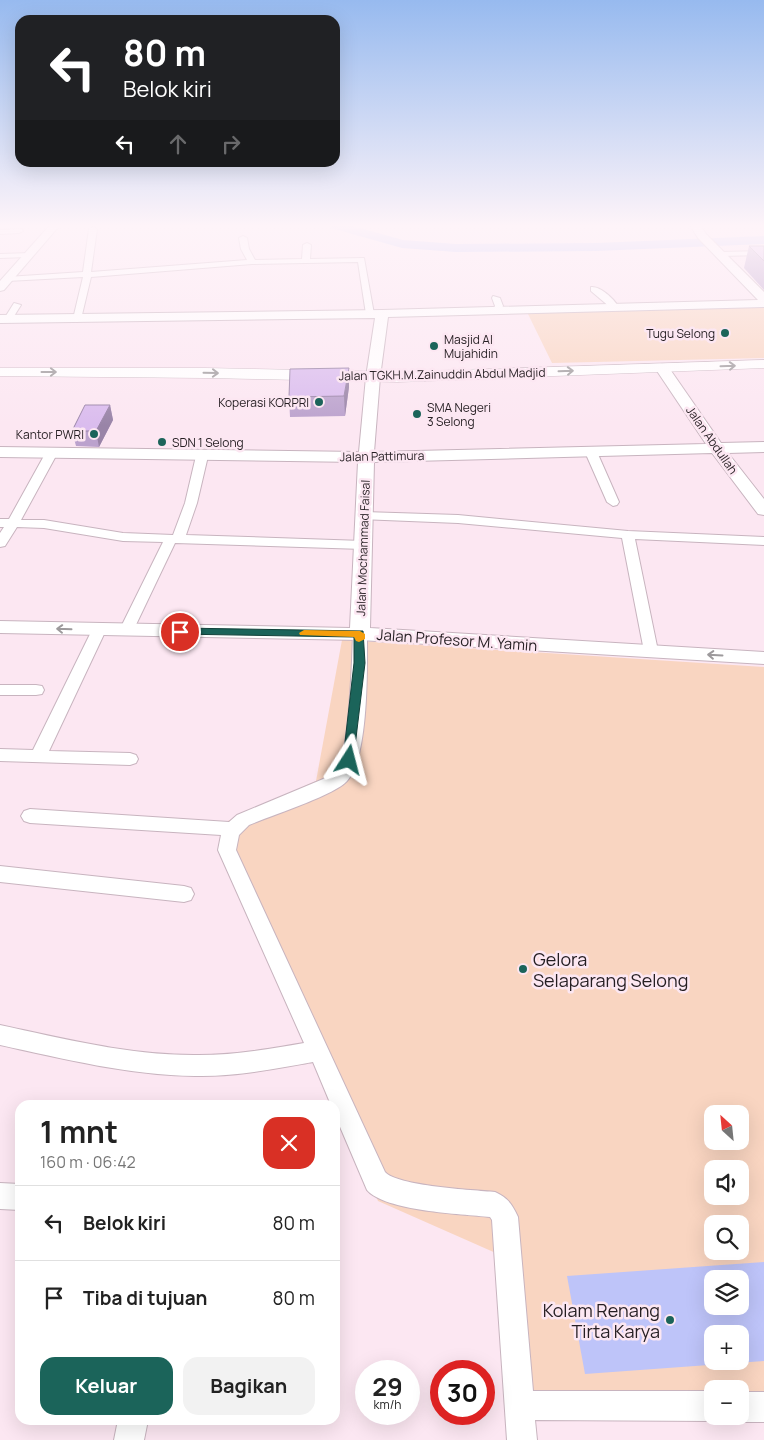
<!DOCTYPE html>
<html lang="id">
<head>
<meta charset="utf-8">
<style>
  body { margin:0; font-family:Manrope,sans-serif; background:#f2f2f2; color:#222; height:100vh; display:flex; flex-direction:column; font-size:19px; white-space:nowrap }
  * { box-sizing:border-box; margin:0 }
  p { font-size:16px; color:#767676 }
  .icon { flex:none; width:28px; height:28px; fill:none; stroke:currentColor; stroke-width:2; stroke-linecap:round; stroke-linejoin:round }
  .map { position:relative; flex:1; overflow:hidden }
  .panel { position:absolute; left:15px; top:1100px; width:325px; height:325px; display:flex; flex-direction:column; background:#fff; border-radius:15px; box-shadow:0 5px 20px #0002 }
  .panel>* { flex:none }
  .hud { position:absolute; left:15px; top:15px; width:325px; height:152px; border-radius:15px; box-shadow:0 5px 20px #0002; background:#202124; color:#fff; overflow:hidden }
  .needle { width:32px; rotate:333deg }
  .tools { position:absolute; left:704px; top:1105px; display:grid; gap:10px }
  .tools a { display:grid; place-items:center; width:45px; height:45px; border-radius:10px; background:#fff; box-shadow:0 5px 20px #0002; font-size:25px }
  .speed { position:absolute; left:355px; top:1360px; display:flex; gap:10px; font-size:25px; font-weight:700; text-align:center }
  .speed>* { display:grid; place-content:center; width:65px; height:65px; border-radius:50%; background:#fff; box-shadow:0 5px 20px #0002; line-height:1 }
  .speed small { font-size:12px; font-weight:400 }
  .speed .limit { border:8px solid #d22; background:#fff; color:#111 }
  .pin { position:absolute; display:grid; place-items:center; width:42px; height:42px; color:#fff; margin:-21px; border:2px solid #fff; border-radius:50%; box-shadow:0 1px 5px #0007 }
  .me { position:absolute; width:55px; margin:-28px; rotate:9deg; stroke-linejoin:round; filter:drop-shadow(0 0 4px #0008) }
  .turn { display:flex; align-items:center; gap:18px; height:105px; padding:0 25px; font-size:22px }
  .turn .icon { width:65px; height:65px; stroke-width:2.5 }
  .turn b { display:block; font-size:35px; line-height:42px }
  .lanes { display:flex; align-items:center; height:48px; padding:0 25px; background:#0003; justify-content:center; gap:25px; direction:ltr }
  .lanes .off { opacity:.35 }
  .round { display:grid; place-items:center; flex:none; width:52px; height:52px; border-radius:15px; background:#f2f2f2 }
  .head { display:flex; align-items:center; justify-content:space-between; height:85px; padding:0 25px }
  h1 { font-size:30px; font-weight:700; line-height:38px }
  .cta { display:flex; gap:10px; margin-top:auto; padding:10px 25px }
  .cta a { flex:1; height:58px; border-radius:15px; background:#1b645a; color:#fff; font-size:20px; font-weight:700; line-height:58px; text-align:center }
  .cta a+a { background:#f2f2f2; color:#222 }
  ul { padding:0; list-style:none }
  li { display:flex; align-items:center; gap:15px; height:75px; padding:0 25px; border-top:1px solid #e0e0e0 }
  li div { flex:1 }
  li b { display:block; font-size:19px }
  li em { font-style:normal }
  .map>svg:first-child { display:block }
  .green { fill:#f9d5c1; fill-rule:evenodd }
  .water { fill:#bec4f9; fill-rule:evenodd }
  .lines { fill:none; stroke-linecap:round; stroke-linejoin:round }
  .river { fill:#bec4f9; fill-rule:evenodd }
  .street-casing { stroke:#c8b4bf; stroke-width:2 }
  .secondary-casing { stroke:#c8b4bf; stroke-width:2 }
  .primary-casing { stroke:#c8b4bf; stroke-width:1 }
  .street { fill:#fff; fill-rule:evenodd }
  .secondary { fill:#fff; fill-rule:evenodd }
  .primary { fill:#fff; fill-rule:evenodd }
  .wall { fill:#bba2cd }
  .shaded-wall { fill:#9984a7 }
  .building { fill:#dabcee; stroke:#9984a7 }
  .oneway { stroke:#9d9a9c }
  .route { fill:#1b645a; stroke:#12413a }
  .slow { fill:#f59e0b }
  .poi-dot { fill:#1b645a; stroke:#fce7f2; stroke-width:2 }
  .labels { text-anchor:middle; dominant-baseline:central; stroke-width:5; stroke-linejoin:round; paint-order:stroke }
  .far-poi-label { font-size:12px; fill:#251e22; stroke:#fce7f2; text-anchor:end }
  .far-street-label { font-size:12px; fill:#251e22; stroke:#fce7f2 }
  .street-label { font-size:15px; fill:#251e22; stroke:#fce7f2 }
  .near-poi-label { font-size:18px; fill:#251e22; stroke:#fce7f2; text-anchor:start }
</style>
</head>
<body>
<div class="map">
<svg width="764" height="1440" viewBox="0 0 764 1440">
  <rect width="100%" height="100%" fill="#fce7f2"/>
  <path class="green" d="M764,306V358L552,363L527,312Z
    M342,640L764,667V1415L740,1412V1389H712V1409L530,1390L498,1254L378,1201L221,824L316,781ZM712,1114H740V1141H712ZM712,1169H740V1196H712ZM712,1224H740V1251H712ZM712,1279H740V1306H712ZM712,1334H740V1361H712Z"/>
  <path class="water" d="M764,1262V1361L585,1374L567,1276ZM712,1279H740V1306H712ZM712,1334H740V1361H712Z"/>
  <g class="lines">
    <path class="river" d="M330,225H349L403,240L456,244L596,243L764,236V244L596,251L456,252L402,248L331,228Z"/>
    <g class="street-casing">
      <path id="street" d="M93,227L97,229L91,272L247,260L241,249L239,238L243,236L247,238L249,249L255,260L302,259L303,245L307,243L311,245L310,259L364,258L374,314L370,317L366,314L358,262L252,264L91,277L81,319L77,322L73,319L83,277L7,281L3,279L7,277L83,272L89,229Z
        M22,229L23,231L19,233L0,234V230Z
        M764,251V255L720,256L716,254L720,252Z
        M31,253V257H28L0,258V254Z
        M591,287C600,286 613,298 618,306L617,308H611L591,291Z
        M493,296L500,298L503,306L500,312L493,310L495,306L492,298Z
        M14,303L21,305L11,321H5L4,319Z
        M591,449L597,452L619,502L617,505L613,506L607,502L585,452Z
        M51,451L57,454L21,520H44L123,533L173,535L185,503L196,456L202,453L208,456L197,503L186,535L363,541L369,545L363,549L175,543L133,631L131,634H121L119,631L163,542L123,541L44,528L17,527L5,546L0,547V533L4,527H0V519H9L45,454Z
        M364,512L458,515L628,531L764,537V545L635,539L658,651L656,654H646L644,651L622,538L458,523L360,519L358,516Z
        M99,626L104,627L106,630L49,751L130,753L136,755L138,759L136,763L130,765L0,761V749L33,750L92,630L94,627Z
        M360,630L365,631L367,634C367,668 369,756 347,781C335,795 270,816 249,825L239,835L236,850L385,1172C397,1186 473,1190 495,1192C508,1198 512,1204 518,1217L533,1391H712V1416H722L712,1421L535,1420L537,1440H507L492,1220L490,1217C461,1214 385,1211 367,1190L335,1115V1105H331L313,1062C274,1069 235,1077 195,1076C129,1075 64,1059 0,1045V1025C65,1039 132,1056 199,1055C234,1055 269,1049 304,1043L218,850L221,835L30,823L24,821L21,816L24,811L30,809L229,822L237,815L328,777C330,776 333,775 335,773C350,756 352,660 353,634L355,631Z
        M0,685H36L42,686L44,690L42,694L36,695H0Z
        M0,866L184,886L191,888L194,894L191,900L184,902L0,882Z
        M0,1183L20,1184V1210L0,1209Z
        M740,1392H764V1422H740L730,1417L740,1416Z
        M118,1420H148L144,1440H114Z"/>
    </g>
    <g class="secondary-casing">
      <path id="secondary" d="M50,225H60L4,290L0,291V281Z
        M690,225H700L706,234L764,292V307L388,317L380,377L374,452L706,444L655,368L662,364L667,365L721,443L764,442V452L728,453L764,499V515L758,514L712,453L374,462L370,628L764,652V664L360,640L0,633V621L350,628L358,462L0,457V447L359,452L366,377L375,318L0,323V315L382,310L758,300L698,238Z"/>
    </g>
    <g class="primary-casing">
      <path id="primary" d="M764,360V368L398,382L205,378L0,376V368H205L398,372Z"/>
    </g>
    <use href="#street" class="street"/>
    <use href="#secondary" class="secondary"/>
    <use href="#primary" class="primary"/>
  </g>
  <path class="wall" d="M749,246H764V290L744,268Z
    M349,387L345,416L290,417L289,397Z
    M110,405L113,420L99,447L76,446L72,431Z"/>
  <path class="shaded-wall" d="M349,368V387L345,416L344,396Z
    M110,405L113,420L99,447L96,431Z"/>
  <path class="building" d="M749,246H764V261Z
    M349,368L344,396L289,397L290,369Z
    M85,405H110L96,431H72Z"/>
  <defs><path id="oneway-shaft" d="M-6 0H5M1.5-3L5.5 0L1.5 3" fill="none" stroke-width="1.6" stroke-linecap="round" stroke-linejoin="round" transform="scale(1.25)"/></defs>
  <g class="oneway">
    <use href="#oneway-shaft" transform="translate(728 366) rotate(-2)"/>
    <use href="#oneway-shaft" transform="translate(566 371) rotate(-2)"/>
    <use href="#oneway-shaft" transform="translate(49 372)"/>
    <use href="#oneway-shaft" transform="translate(211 373) rotate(1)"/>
    <use href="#oneway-shaft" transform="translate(64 629) rotate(-178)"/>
    <use href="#oneway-shaft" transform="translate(715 655) rotate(-177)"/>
  </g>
  <linearGradient id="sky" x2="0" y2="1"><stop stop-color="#97baef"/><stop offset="0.53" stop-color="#fef4f9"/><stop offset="1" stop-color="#fef4f9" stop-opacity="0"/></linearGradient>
  <rect width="764" height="426" fill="url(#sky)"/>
  <path class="route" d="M180,628L363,631L365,663L353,763L349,764L343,760L354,663V637L176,634L175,632Z"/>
  <path class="slow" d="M304,630L360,631L365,634V639L359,642L356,641L354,637L300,635L299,633Z"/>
  <g class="poi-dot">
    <circle cx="725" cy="333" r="5"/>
    <circle cx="434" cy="346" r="5"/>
    <circle cx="319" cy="402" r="5"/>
    <circle cx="417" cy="414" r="5"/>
    <circle cx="94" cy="434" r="5"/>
    <circle cx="162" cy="442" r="5"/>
    <circle cx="523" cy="969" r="5"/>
    <circle cx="670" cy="1320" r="5"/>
  </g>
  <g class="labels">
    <g class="far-poi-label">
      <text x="715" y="333">Tugu Selong</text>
      <text x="444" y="339" text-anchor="start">Masjid Al<tspan x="444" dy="14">Mujahidin</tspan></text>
      <text x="309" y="402">Koperasi KORPRI</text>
      <text x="427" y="407" text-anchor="start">SMA Negeri<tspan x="427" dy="14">3 Selong</tspan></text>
      <text x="84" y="434">Kantor PWRI</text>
      <text x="172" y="442" text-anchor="start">SDN 1 Selong</text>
    </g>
    <g class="far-street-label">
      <text transform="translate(442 374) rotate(-1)">Jalan TGKH.M.Zainuddin Abdul Madjid</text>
      <text transform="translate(712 440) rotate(55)">Jalan Abdullah</text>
      <text transform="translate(382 456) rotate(-1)">Jalan Pattimura</text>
      <text transform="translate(363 548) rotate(-88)">Jalan Mochammad Faisal</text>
    </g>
    <g class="street-label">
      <text transform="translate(457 640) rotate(4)">Jalan Profesor M. Yamin</text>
    </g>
    <g class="near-poi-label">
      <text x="533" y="959">Gelora<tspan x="533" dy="21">Selaparang Selong</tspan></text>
      <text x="660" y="1310" text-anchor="end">Kolam Renang<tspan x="660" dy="21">Tirta Karya</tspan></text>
    </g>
  </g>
</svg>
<div class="tools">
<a><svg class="needle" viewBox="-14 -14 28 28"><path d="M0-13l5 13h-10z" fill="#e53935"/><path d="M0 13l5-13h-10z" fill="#767676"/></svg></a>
<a><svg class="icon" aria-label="sound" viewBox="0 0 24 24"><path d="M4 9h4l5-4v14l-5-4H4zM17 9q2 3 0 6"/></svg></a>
<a><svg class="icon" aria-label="search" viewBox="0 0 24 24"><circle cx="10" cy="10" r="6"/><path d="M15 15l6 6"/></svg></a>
<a><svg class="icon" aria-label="layers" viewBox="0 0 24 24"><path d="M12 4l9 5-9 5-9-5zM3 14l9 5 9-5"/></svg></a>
<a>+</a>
<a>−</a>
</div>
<div class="speed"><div>29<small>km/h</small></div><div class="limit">30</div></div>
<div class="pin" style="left:180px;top:632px;background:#d93025"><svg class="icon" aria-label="arrive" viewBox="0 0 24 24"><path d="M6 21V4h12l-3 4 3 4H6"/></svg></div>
<svg class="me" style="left:349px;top:760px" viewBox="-20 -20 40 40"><path d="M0-17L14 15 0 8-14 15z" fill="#1b645a" stroke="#fff" stroke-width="4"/></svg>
<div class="hud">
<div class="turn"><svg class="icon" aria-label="left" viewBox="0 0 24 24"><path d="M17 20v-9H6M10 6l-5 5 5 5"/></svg><div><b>80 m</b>Belok kiri</div></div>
<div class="lanes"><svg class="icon" aria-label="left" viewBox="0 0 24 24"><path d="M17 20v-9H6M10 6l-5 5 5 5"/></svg><svg class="icon off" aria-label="ahead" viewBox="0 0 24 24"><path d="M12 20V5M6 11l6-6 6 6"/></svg><svg class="icon off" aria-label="right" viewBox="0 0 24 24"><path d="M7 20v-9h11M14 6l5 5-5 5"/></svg></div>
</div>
<section class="panel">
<div class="head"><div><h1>1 mnt</h1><p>160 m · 06:42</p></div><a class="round" style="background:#d93025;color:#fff"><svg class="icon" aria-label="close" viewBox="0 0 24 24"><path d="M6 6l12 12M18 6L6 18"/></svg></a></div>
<ul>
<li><svg class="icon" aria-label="left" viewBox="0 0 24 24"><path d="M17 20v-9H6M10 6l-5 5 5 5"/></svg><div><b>Belok kiri</b></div><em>80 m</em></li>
<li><svg class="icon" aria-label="arrive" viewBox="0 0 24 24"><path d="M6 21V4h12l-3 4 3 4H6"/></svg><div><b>Tiba di tujuan</b></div><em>80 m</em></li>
</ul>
<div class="cta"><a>Keluar</a><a>Bagikan</a></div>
</section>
</div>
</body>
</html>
